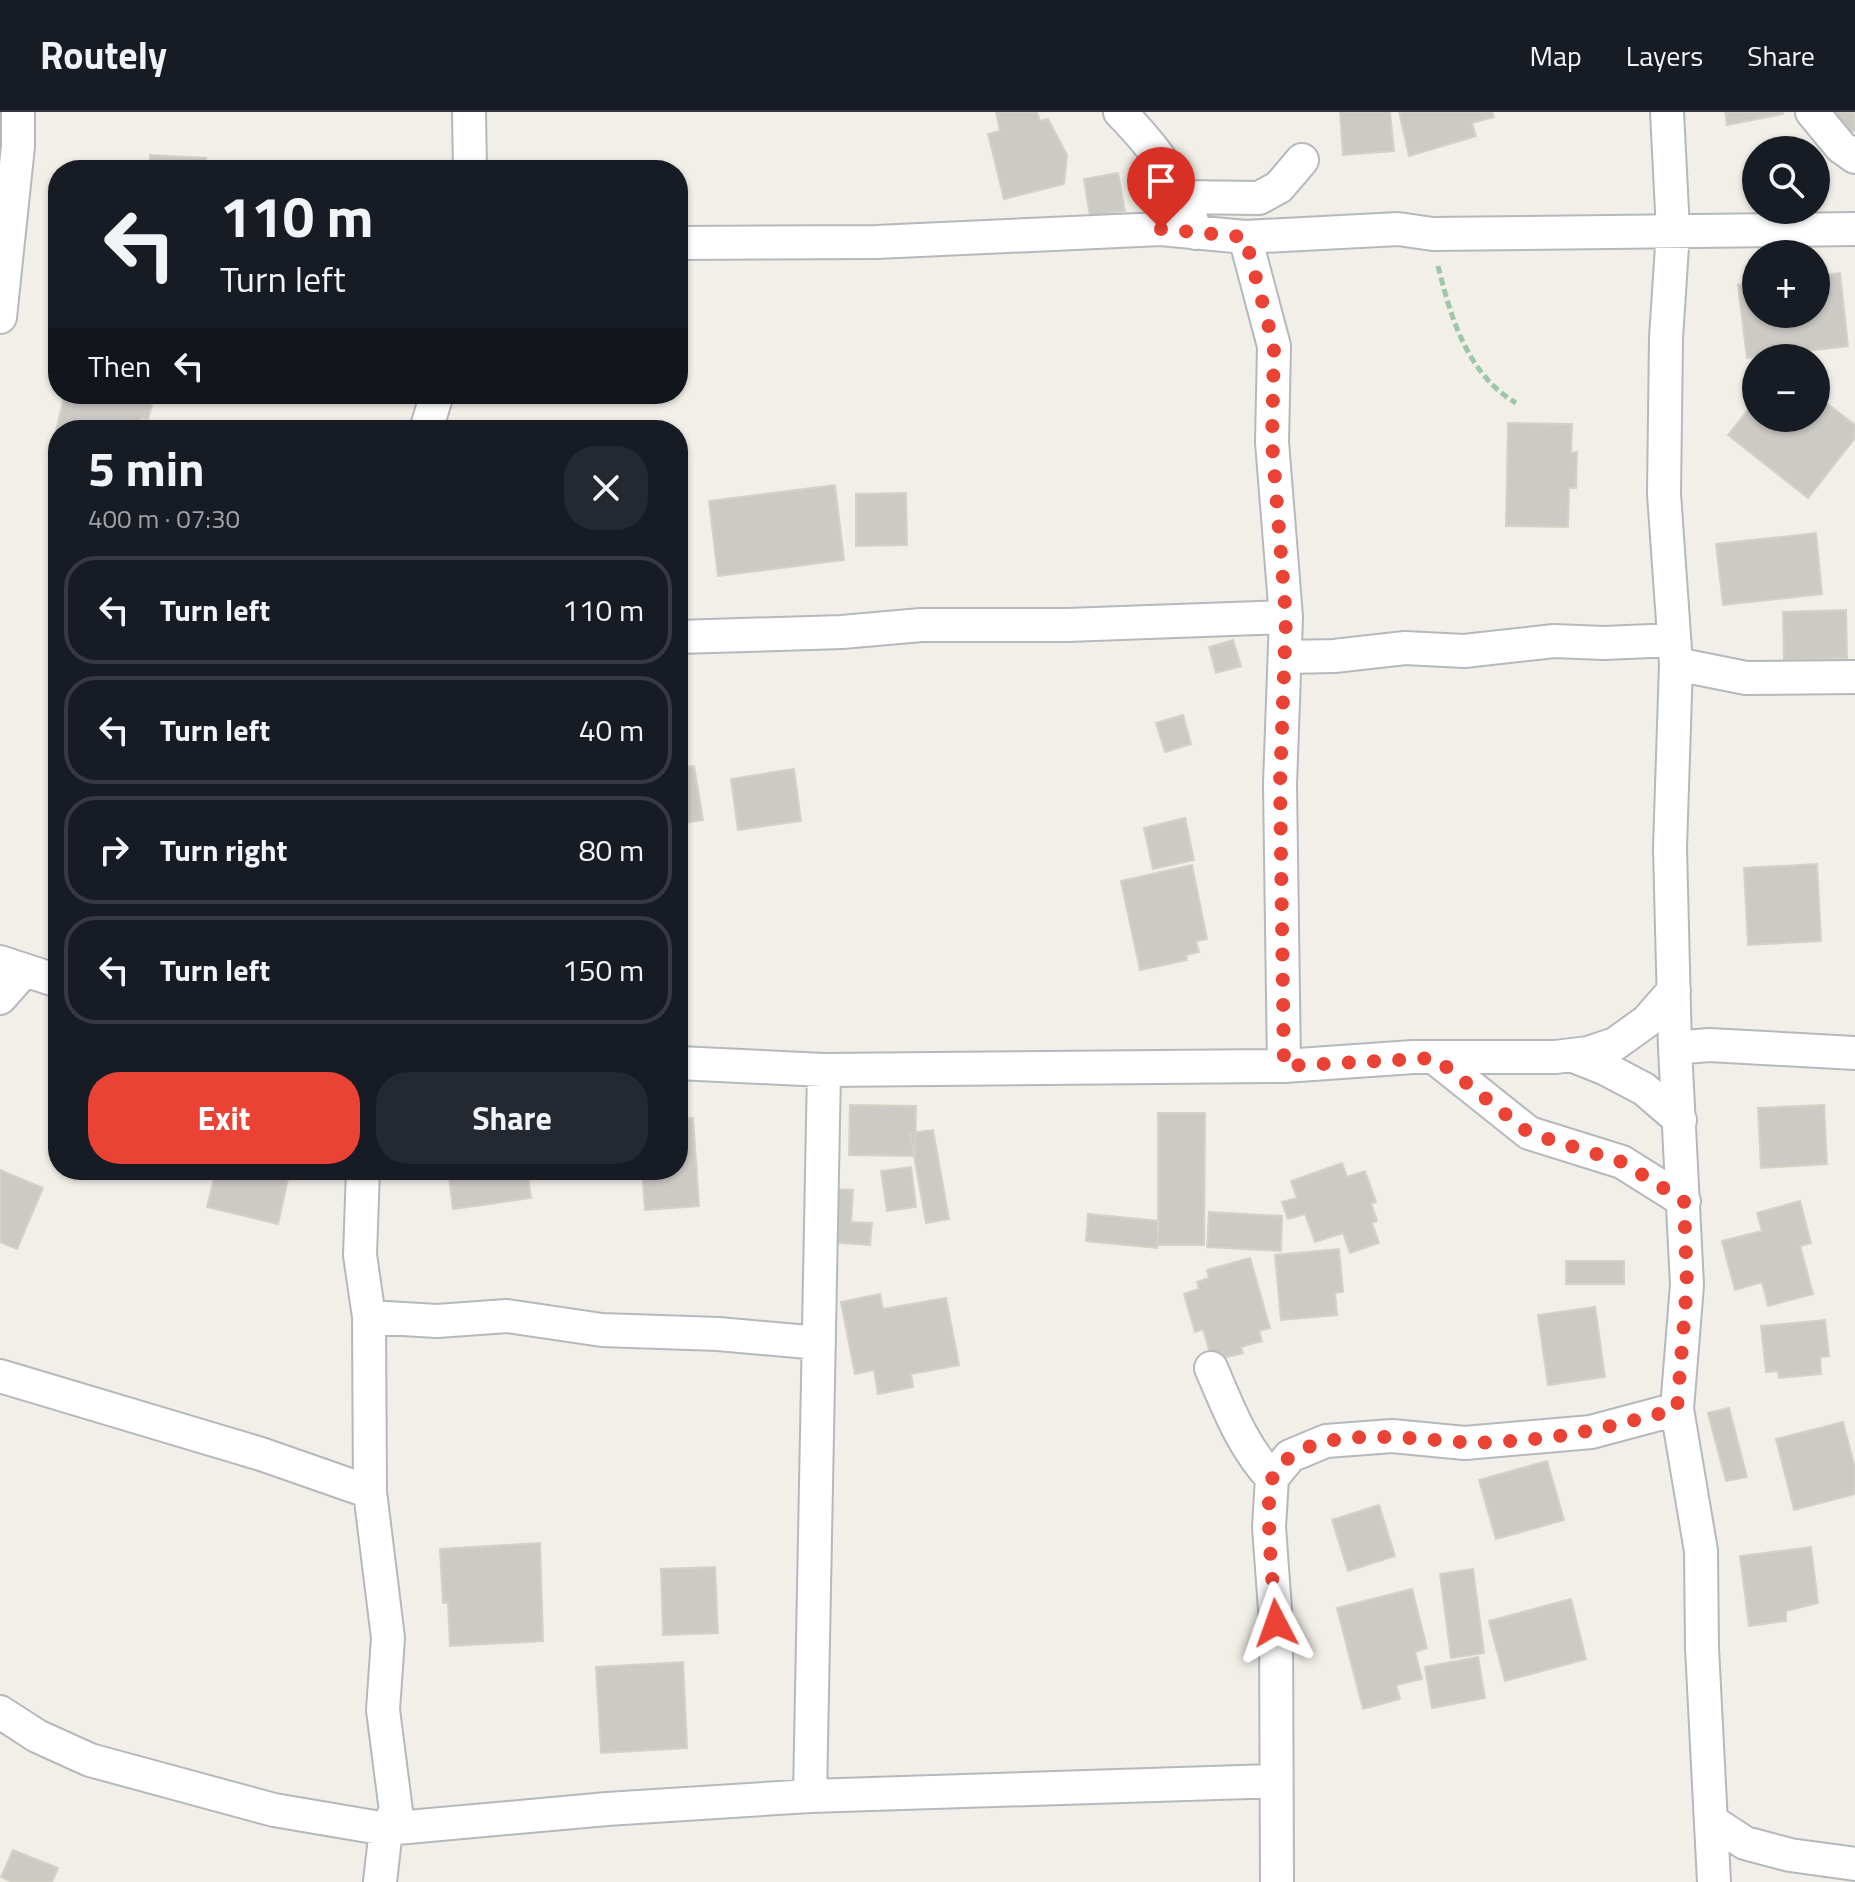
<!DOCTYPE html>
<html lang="en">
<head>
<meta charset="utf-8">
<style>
  body { margin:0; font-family:"Titillium Web",sans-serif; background:#242831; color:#f1f3f6; height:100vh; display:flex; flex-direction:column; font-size:30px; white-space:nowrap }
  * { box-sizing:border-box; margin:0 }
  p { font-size:26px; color:#9ea1a6 }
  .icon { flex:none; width:44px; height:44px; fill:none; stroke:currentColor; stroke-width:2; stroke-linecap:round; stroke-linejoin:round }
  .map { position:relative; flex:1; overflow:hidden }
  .drawer { position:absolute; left:48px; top:308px; width:640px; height:760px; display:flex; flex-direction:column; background:#171b24; border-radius:32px; box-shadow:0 2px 6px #0004 }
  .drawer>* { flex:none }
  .hud { position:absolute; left:48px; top:48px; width:640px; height:244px; border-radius:32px; box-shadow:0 2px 6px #0004; background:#171b24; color:#f1f3f6; overflow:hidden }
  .fabs { position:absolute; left:1742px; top:24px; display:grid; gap:16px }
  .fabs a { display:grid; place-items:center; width:88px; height:88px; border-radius:50%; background:#171b24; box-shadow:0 2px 6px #0004; font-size:40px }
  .pin { position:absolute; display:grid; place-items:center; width:68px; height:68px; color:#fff; margin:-82px -34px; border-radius:50% 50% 50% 0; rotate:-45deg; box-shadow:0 0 8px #0007 }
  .pin .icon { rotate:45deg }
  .me { position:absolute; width:88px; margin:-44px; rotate:356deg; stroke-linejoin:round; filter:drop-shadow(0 0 6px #0008) }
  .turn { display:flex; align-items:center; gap:28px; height:168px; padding:0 40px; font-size:36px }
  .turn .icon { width:104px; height:104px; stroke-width:2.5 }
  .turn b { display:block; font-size:56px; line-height:68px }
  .then { display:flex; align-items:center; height:76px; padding:0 40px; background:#0003; gap:16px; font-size:30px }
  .round { display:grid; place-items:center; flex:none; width:84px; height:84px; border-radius:32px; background:#242831 }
  .summary { display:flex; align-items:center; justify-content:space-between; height:136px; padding:0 40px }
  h1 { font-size:48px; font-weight:700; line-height:60px }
  .primary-button { display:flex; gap:16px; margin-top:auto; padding:16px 40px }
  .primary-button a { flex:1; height:92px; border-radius:32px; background:#ea4335; color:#fff; font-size:32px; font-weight:700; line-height:92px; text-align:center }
  .primary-button a+a { background:#242831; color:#f1f3f6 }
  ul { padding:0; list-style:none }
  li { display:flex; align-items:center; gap:24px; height:108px; margin:0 16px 12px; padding:0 24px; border:4px solid #363941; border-radius:32px }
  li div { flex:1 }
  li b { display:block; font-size:30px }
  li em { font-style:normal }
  header { display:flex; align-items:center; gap:48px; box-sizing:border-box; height:112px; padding:0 40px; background:#171b24; border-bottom:2px solid #363941 }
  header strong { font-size:38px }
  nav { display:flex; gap:44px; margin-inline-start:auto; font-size:28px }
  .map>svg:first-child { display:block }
  .building { fill:#cccac5; stroke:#d6d1c6; stroke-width:2 }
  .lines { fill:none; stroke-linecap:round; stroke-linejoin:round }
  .minor-casing { stroke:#b5b8bc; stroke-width:36 }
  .path { stroke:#9cc7a9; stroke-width:5; stroke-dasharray:8 4; stroke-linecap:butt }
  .minor { stroke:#fff; stroke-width:32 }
  .route { stroke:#ea4335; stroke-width:14; stroke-dasharray:0 25.2 }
</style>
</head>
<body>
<header>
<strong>Routely</strong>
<nav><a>Map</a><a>Layers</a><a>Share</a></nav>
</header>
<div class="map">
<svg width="1855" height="1770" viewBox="0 0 1855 1770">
  <rect width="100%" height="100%" fill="#f1efe8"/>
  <path class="building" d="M996,0H1037L1040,9L1048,7L1067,43L1064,72L1004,87L988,22L1000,19Z
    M1340,0H1390L1394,39L1343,43Z
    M1399,0H1492L1494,5L1472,11L1476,24L1409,44Z
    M1725,0H1782L1783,2L1727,13Z
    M1831,0H1855V19L1835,23Z
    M150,43L206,46L205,58H150Z
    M1118,61L1125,99L1090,104L1084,67Z
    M1840,161L1848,234L1747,246L1738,173L1756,171V202H1816V164Z
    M65,282H155L148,307L141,306L138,318H58V323L55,322Z
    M1816,283L1855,313V326L1808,386L1728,323L1756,288V306H1816Z
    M1508,311L1572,312L1571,341L1577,340L1576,376H1569L1568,415L1506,414Z
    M835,373L844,448L718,464L709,389Z
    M906,381L907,433L856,434V382Z
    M1816,421L1822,482L1723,493L1716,432Z
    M1846,498L1847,546L1784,548L1783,500Z
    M1233,528L1241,554L1216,561L1209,535Z
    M1183,603L1191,632L1165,640L1156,611Z
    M694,654L703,708L678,712V656Z
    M794,657L801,709L738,718L731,667Z
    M1185,706L1194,748L1153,757L1144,716Z
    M1817,752L1821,829L1748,833L1744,756Z
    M1192,753L1207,827L1196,829L1199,840L1186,843L1187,848L1140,858L1121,769Z
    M850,993L916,994L915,1044L849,1043Z
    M1824,993L1827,1052L1761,1056L1758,996Z
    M1158,1001H1205L1204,1133H1158Z
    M693,1006L699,1094L645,1098L642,1058H678V1008Z
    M933,1018L949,1107L926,1111L910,1021Z
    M1342,1051L1347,1065L1365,1059L1376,1090L1371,1091L1377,1109L1372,1111L1379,1131L1350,1141L1343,1121L1315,1130L1305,1102L1288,1107L1282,1090L1297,1086L1291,1069Z
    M911,1055L916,1095L887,1099L881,1059Z
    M0,1058L43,1076L17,1137L0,1130Z
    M216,1058H290L278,1112L207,1095Z
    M448,1058H527L531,1086L453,1097Z
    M831,1077L853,1078L851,1110L872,1111L870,1133L828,1130Z
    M1800,1089L1811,1131L1800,1134L1813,1182L1768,1194L1762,1170L1735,1178L1722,1129L1762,1119L1757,1101Z
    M1209,1100L1282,1104L1281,1139L1207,1135Z
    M1088,1102L1159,1109L1157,1136L1086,1129Z
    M1339,1137L1343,1180L1335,1181L1337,1203L1281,1208L1275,1143Z
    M1250,1146L1270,1216L1259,1219L1262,1229L1241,1235L1243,1241L1212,1249L1203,1217L1195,1220L1184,1182L1199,1177L1197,1170L1209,1166L1207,1158Z
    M1566,1149H1624V1172H1566Z
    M880,1182L883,1197L946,1186L959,1253L911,1262L913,1275L878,1282L874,1258L855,1262L841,1190Z
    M1595,1195L1605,1265L1548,1273L1538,1203Z
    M1825,1208L1829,1244L1820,1245L1821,1262L1779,1266L1778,1259L1766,1260L1761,1214Z
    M1729,1296L1747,1365L1726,1369L1708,1301Z
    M1843,1310L1855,1356V1382L1794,1398L1776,1327Z
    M1547,1349L1564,1408L1496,1427L1479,1368Z
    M1379,1393L1395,1444L1348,1459L1332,1408Z
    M540,1431L543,1529L450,1534L448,1491H443L440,1437Z
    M1811,1435L1818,1491L1786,1499V1509L1749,1514L1740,1444Z
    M715,1455L718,1521L663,1523L661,1457Z
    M1473,1457L1484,1541L1451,1546L1440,1462Z
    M1412,1477L1427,1536L1415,1540L1422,1567L1396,1573L1400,1587L1363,1597L1337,1496Z
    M1571,1487L1586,1547L1505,1569L1489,1509Z
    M1478,1545L1485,1586L1432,1596L1425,1555Z
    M683,1550L687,1636L601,1641L596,1555Z
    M13,1738L58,1756L52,1770H12L1,1765Z"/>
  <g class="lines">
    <g class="minor-casing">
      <path id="minor" d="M469,0L470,58
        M1120,0C1157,38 1180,69 1196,121
        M1667,0L1673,119L1666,226L1664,382L1676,552L1670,736L1675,936L1687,1173L1677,1297L1701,1439L1702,1536L1714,1770
        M1812,0L1841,35L1855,45
        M1182,85L1259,86L1279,75L1302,48
        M1245,125L1274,234L1272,330L1286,505L1280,672L1284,954
        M678,131L876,130L1161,117L1245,125L1398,117L1433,122L1855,117
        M0,205L18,34V0
        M426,318L437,282
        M678,525L842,520L921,513H1067L1286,505
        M1285,545L1334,544L1405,536L1464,539L1554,529L1604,531L1674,528
        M1676,552L1746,566L1855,565
        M0,850L58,869
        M0,886L23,860
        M1675,936L1709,933L1855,941
        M1571,943L1606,957L1644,977L1680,1008
        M1435,946L1529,1021L1622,1050L1684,1089
        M678,951L824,958L1284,954L1413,945H1555L1588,941L1615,932L1647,909L1674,878
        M363,1058L360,1143L369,1205L370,1380
        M369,1205L437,1209L507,1204L602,1218L718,1222L819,1231
        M1211,1256C1228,1295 1242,1334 1272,1366
        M0,1264L261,1342L370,1380L388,1526L383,1598L396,1699L386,1717L380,1770
        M0,1600L37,1624L90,1648L274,1698L386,1717L607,1697L810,1684L1276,1669
        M810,1684L824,958
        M1713,1710L1745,1731L1790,1743L1855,1752
        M1277,1770L1276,1511L1269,1415L1272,1366L1290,1344L1326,1329L1392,1324L1465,1331L1591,1320L1677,1297"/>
    </g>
    <path class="path" d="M1438,154C1451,206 1467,262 1516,291"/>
    <use href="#minor" class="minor"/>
  </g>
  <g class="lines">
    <path class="route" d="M1161,117L1245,125L1274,234L1272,330L1286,505L1280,672L1284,954L1435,946L1529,1021L1622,1050L1684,1089L1687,1173L1677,1297C1629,1310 1584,1322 1534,1327C1511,1329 1485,1332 1461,1330C1411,1327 1301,1309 1273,1365C1263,1384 1274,1484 1276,1511"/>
  </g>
</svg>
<div class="fabs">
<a><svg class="icon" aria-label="search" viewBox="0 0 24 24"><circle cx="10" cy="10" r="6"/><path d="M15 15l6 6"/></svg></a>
<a>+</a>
<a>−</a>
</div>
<div class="pin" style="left:1161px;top:117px;background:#d93025"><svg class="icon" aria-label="arrive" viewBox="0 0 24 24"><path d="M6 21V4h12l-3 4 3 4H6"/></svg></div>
<svg class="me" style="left:1276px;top:1511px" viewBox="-20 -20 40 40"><path d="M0-17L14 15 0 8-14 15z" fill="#ea4335" stroke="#fff" stroke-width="4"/></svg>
<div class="hud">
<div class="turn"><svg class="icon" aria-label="left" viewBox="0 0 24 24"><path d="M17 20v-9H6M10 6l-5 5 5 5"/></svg><div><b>110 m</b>Turn left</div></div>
<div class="then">Then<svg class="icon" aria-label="left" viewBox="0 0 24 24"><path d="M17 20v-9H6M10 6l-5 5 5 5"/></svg></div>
</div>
<section class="drawer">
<div class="summary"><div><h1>5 min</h1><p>400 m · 07:30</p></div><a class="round"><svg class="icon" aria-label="close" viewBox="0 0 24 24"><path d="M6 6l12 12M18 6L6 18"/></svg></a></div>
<ul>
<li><svg class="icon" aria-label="left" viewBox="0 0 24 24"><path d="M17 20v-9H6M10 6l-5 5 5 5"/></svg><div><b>Turn left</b></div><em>110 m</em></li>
<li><svg class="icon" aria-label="left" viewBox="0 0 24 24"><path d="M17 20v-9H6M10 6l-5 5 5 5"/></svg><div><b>Turn left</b></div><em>40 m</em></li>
<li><svg class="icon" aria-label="right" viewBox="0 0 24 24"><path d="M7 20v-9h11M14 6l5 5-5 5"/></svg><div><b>Turn right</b></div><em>80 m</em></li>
<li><svg class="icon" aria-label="left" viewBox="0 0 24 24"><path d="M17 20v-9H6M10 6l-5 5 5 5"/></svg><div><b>Turn left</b></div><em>150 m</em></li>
</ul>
<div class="primary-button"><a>Exit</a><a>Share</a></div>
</section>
</div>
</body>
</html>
